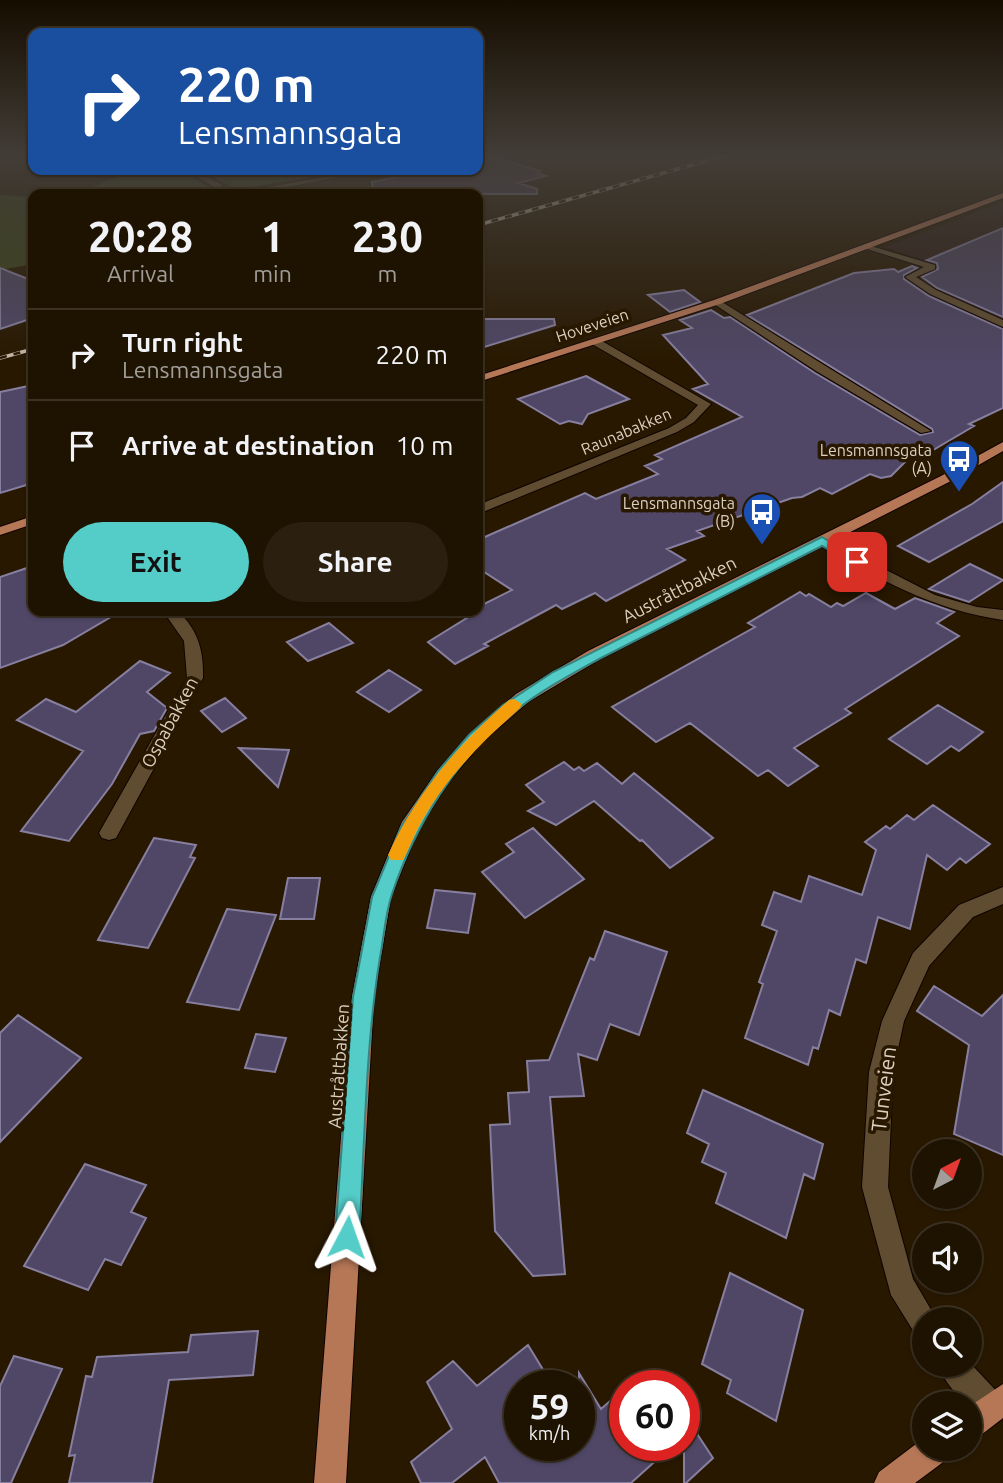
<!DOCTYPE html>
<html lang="en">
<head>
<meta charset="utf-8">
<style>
  body { margin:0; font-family:Ubuntu,sans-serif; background:#2b200f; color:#f1f3f6; height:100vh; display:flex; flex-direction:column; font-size:26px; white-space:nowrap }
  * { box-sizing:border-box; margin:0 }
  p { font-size:23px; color:#a19e99 }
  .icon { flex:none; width:38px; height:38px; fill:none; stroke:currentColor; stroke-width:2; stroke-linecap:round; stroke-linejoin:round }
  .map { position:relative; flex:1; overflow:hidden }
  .panel { position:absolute; left:28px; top:189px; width:455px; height:427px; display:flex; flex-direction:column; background:#1e1200; border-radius:14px; box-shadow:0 2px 5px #0004,0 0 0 2px #3c3222 }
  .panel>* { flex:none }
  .banner { position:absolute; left:28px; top:28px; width:455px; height:147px; border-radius:14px; box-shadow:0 2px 5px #0004,0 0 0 2px #3c3222; background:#1a4fa0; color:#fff; overflow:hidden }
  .needle { width:46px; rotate:41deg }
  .fabs { position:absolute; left:912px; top:1139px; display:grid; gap:14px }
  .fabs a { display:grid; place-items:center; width:70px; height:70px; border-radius:50%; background:#1e1200; box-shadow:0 2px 5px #0004,0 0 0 2px #3c3222; font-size:35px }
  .speed { position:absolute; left:504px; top:1370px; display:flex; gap:14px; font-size:35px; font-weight:700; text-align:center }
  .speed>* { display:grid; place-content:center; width:91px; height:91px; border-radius:50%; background:#1e1200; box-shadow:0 2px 5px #0004,0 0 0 2px #3c3222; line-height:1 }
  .speed small { font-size:18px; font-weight:400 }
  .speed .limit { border:10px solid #d22; background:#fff; color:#111 }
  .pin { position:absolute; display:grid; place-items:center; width:60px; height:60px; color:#fff; margin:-30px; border-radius:14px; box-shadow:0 4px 10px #0006 }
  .me { position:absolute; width:77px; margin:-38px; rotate:4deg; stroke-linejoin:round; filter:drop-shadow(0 0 5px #0008) }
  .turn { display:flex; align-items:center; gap:24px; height:147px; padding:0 35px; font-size:32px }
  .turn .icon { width:91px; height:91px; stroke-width:2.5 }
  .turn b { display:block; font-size:49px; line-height:60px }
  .eta { display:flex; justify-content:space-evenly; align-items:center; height:119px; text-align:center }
  .eta b { font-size:42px; font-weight:700; line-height:49px }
  .button { display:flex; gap:14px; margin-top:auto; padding:14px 35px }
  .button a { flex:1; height:80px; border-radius:42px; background:#54cdc8; color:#111; font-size:28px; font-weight:700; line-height:80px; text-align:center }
  .button a+a { background:#2b200f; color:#f1f3f6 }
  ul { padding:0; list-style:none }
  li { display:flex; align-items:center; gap:21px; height:91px; padding:0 35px; border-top:2px solid #3c3222 }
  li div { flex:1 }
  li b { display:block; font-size:26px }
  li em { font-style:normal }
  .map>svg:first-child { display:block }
  .education { fill:#2f1e17 }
  .green { fill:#3b4518 }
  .building { fill:#4f4765; stroke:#877fa0; stroke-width:2 }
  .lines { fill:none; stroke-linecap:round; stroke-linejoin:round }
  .minor-casing { stroke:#100400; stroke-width:2 }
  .major-casing { stroke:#100400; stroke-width:2 }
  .minor { fill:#604d31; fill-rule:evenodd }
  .major { fill:#b67756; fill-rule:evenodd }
  .rail-casing { stroke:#c6baa9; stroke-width:3.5 }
  .rail { stroke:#281800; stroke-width:2.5; stroke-dasharray:7; stroke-linecap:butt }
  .route { fill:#54cdc8; stroke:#378582; stroke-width:2 }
  .slow { fill:#f59e0b }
  .labels { text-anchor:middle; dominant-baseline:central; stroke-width:7; stroke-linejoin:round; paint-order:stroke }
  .far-street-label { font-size:16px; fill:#dbd0c0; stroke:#281800 }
  .far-poi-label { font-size:16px; fill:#dbd0c0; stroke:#281800; text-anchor:end }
  .street-label { font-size:18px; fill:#dbd0c0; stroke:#281800 }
  .near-street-label { font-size:21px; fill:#dbd0c0; stroke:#281800 }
</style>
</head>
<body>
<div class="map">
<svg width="1003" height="1483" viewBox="0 0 1003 1483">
  <rect width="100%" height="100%" fill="#281800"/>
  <path class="education" d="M1003,202V321L917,280L943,267L885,247Z"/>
  <path class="green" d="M161,170C178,170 196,176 208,188L207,194H76C104,181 130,171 161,170Z
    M200,170H357L244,188H234Z
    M0,195L33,197V264L0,270Z"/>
  <path class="building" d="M496,158L540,171L537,173L546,176L519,183L537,189V194H373L372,182L434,170H478V161Z
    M1003,228V317L937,288L922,277L938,269L937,263L927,260Z
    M912,266L917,268L904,275V279L929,296L1003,329V408L969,424L974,426L918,459L911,456L891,476L881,478L870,474L832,494L820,488L802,497L792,498L697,531L704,536L667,549L685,560L606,601L595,593L562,609L556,605L484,644L488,646L455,664L428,642L478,611L480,606L512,590L478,568V540L585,493L596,499L658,474L645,466L662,459L655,455L742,417L693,389L708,384L663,335L692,328L680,320L711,310L724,318L730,317L815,373L920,435L933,432L932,429L747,315L854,273L894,269L898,272Z
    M0,268L33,281V318L0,329Z
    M684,290L700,302L670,312L648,295Z
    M478,319H554L555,325L478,349Z
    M586,376L629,399L588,414L582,424L569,421L560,424L518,399Z
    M33,385V483L0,493V392Z
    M1003,482V521L929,562L898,546L972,504Z
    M970,564L1003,580L969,602L929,589Z
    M33,566V611H121L63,645L0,668V577Z
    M800,592L806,596L809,594L831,607L837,603L843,606L866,593L895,609L915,598L954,612L937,623L959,636L845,709L851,713L794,748L818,766L788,786L768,770L758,776L690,723L656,742L612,707L755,627L748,623Z
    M329,623L353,643L308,661L287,642Z
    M140,661L170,673L147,692L167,708L154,731L140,734L112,784L69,841L21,831L83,751L17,720L46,699L76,712Z
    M389,670L421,690L389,712L357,692Z
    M225,698L246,718L222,732L201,711Z
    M938,705L983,732L959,751L951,746L927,764L889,739Z
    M239,748L289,750L278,787Z
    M564,762L574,770L579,767L584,771L597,763L622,784L634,773L713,838L670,868L642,840L640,841L594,801L556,825L528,811L544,802L526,785Z
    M933,805L990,844L966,863L960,858L947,870L927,855L910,929L878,917L866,963L856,959L840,1015L829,1010L818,1049L813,1047L808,1065L745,1038L763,984L759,982L777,931L762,925L774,892L801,902L809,876L862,895L876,850L865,842L886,826L890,829L907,815L914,820Z
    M533,828L584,879L525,918L482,872L514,852L506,844Z
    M154,838L196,845L190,857L195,858L148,948L98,940Z
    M288,878H320L314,919H280Z
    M435,890L475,894L468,933L427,928Z
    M227,909L276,915L239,1010L187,1002Z
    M605,931L667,952L639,1035L610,1024L597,1060L578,1054L584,1096L550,1097L565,1274L533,1276L495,1231L490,1125L510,1124L508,1093L529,1092L527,1061L549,1060L590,958L594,960Z
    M934,986L982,1016L1003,995V1155L954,1134L969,1045L917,1011Z
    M18,1015L81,1058L0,1142V1033Z
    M256,1034L286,1038L275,1072L245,1068Z
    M703,1090L823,1144L814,1179L804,1174L786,1238L716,1203L726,1173L702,1162L709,1144L687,1133Z
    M85,1164L146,1185L131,1212L146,1218L121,1265L105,1259L88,1290L24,1266Z
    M730,1273L803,1310L776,1421L727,1393L731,1380L702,1364Z
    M258,1331L253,1375L169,1380L152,1483H69L75,1455L69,1456L86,1376L92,1377L97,1357L188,1352L191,1335Z
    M528,1345L553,1386H520V1446H579V1373L601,1409L625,1388V1446H672L631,1483H499L485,1457L452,1483H421L411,1462L452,1429L427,1382L453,1361L477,1386Z
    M14,1356L62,1369L11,1483H0V1386Z
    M684,1414L713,1458L686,1483H684Z"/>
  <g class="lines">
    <g class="minor-casing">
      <path id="minor" d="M186,170H194L221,184L222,192L245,191L364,170H377L250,194H215L214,187Z
        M864,244L935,265V269L916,277L936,290L1003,320V327L930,294L905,277L924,267L864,248Z
        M717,299L931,431L921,433L816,371L714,304L712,302Z
        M592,340H600L711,404L694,422L677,432L478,514V505L669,428L686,418L698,405L592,344Z
        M822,537L935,595L977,607L1003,610V620C933,610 877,578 817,544V538Z
        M163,611H178C198,630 204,651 203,678L116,838L109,840L102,838L99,833L187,678L184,641Z
        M1003,887V904L973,917L929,966L904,1021L893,1072L888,1187L913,1279L937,1320H924V1336L914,1332L891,1295L862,1187L869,1072L882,1021L913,953L959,905Z
        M970,1363L1002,1397V1419L991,1423C973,1416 945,1384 937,1365H970Z"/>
    </g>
    <g class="major-casing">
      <path id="major" d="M1003,193V198L720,304L478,382V376L714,300Z
        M1003,442V451L949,482L600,659L528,702L481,743L450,780L418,829L391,897L374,997L346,1483H314L352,997L371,897L402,822L438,770L469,735L516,694L588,651L941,476Z
        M33,516V524L0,535V527Z
        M1003,1384V1418L981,1435L970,1439V1406Z
        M924,1438V1449H950L946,1460L915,1483H874L879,1472Z"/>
    </g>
    <use href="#minor" class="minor"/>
    <use href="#major" class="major"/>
    <g class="rail-casing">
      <path id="rail" d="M478,225L724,156
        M0,358L33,349"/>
    </g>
    <use href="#rail" class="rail"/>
  </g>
  <linearGradient id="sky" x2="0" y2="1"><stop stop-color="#160d00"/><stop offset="0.43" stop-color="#423d37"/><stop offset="1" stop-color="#423d37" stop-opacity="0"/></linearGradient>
  <rect width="1003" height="363" fill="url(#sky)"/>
  <path class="route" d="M822,537L863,562L857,565L852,564L822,546L599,659C570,675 540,691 514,712C456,758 415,825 392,894C385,914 384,937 380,957C365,1049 365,1144 359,1237L356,1245L347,1249L339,1245L335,1237L353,997L372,897L401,827L438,771L469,735L503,705L553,672Z"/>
  <path class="slow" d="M514,699L522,704L520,708C480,743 442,782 417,830C412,840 408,851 403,860H391L388,855C416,793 458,745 509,700Z"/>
  <defs>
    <g id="bus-pin" transform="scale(2.0125)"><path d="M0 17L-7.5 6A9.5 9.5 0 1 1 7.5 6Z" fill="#1a4fb4" stroke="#281800"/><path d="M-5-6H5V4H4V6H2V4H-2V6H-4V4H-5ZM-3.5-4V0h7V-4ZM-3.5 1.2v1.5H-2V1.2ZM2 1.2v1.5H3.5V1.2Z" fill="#fff"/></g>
  </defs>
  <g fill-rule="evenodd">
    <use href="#bus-pin" x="959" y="459"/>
    <use href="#bus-pin" x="762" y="512"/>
  </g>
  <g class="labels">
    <g class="far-street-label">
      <text transform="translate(592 325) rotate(-18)">Hoveveien</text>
      <text transform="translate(626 431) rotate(-23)">Raunabakken</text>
    </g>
    <g class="far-poi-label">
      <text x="932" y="450">Lensmannsgata<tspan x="932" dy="18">(A)</tspan></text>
      <text x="735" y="503">Lensmannsgata<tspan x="735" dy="18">(B)</tspan></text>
    </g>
    <g class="street-label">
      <text transform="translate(679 589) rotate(-27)">Austråttbakken</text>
      <text transform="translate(169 722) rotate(-62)">Ospabakken</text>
      <text transform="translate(338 1066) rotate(-86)">Austråttbakken</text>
    </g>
    <g class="near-street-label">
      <text transform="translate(883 1089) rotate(-83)">Tunveien</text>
    </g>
  </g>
</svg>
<div class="fabs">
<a><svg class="needle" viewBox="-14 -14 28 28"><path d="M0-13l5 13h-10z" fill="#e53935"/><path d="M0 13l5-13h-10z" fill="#a19e99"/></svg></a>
<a><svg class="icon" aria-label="sound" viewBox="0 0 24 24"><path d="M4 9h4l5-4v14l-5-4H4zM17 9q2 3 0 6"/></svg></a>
<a><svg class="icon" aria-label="search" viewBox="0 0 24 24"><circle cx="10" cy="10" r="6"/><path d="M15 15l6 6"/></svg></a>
<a><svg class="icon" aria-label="layers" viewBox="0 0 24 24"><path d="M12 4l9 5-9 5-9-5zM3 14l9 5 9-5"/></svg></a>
</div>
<div class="speed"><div>59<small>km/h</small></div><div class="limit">60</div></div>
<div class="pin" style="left:857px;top:562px;background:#d93025"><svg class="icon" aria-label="arrive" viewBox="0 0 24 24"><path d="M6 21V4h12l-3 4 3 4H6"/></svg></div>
<svg class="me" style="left:347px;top:1237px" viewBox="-20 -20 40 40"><path d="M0-17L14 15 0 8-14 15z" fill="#54cdc8" stroke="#fff" stroke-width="4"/></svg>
<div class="banner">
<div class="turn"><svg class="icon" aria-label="right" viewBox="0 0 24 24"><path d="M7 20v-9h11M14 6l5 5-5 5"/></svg><div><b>220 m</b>Lensmannsgata</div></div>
</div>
<section class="panel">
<div class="eta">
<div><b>20:28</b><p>Arrival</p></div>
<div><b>1</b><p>min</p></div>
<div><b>230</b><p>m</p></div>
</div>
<ul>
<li><svg class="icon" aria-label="right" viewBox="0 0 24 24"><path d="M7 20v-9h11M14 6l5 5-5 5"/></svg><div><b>Turn right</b><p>Lensmannsgata</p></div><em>220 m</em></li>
<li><svg class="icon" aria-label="arrive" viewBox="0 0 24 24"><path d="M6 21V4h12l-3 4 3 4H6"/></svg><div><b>Arrive at destination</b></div><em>10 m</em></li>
</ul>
<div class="button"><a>Exit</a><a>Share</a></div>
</section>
</div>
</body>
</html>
